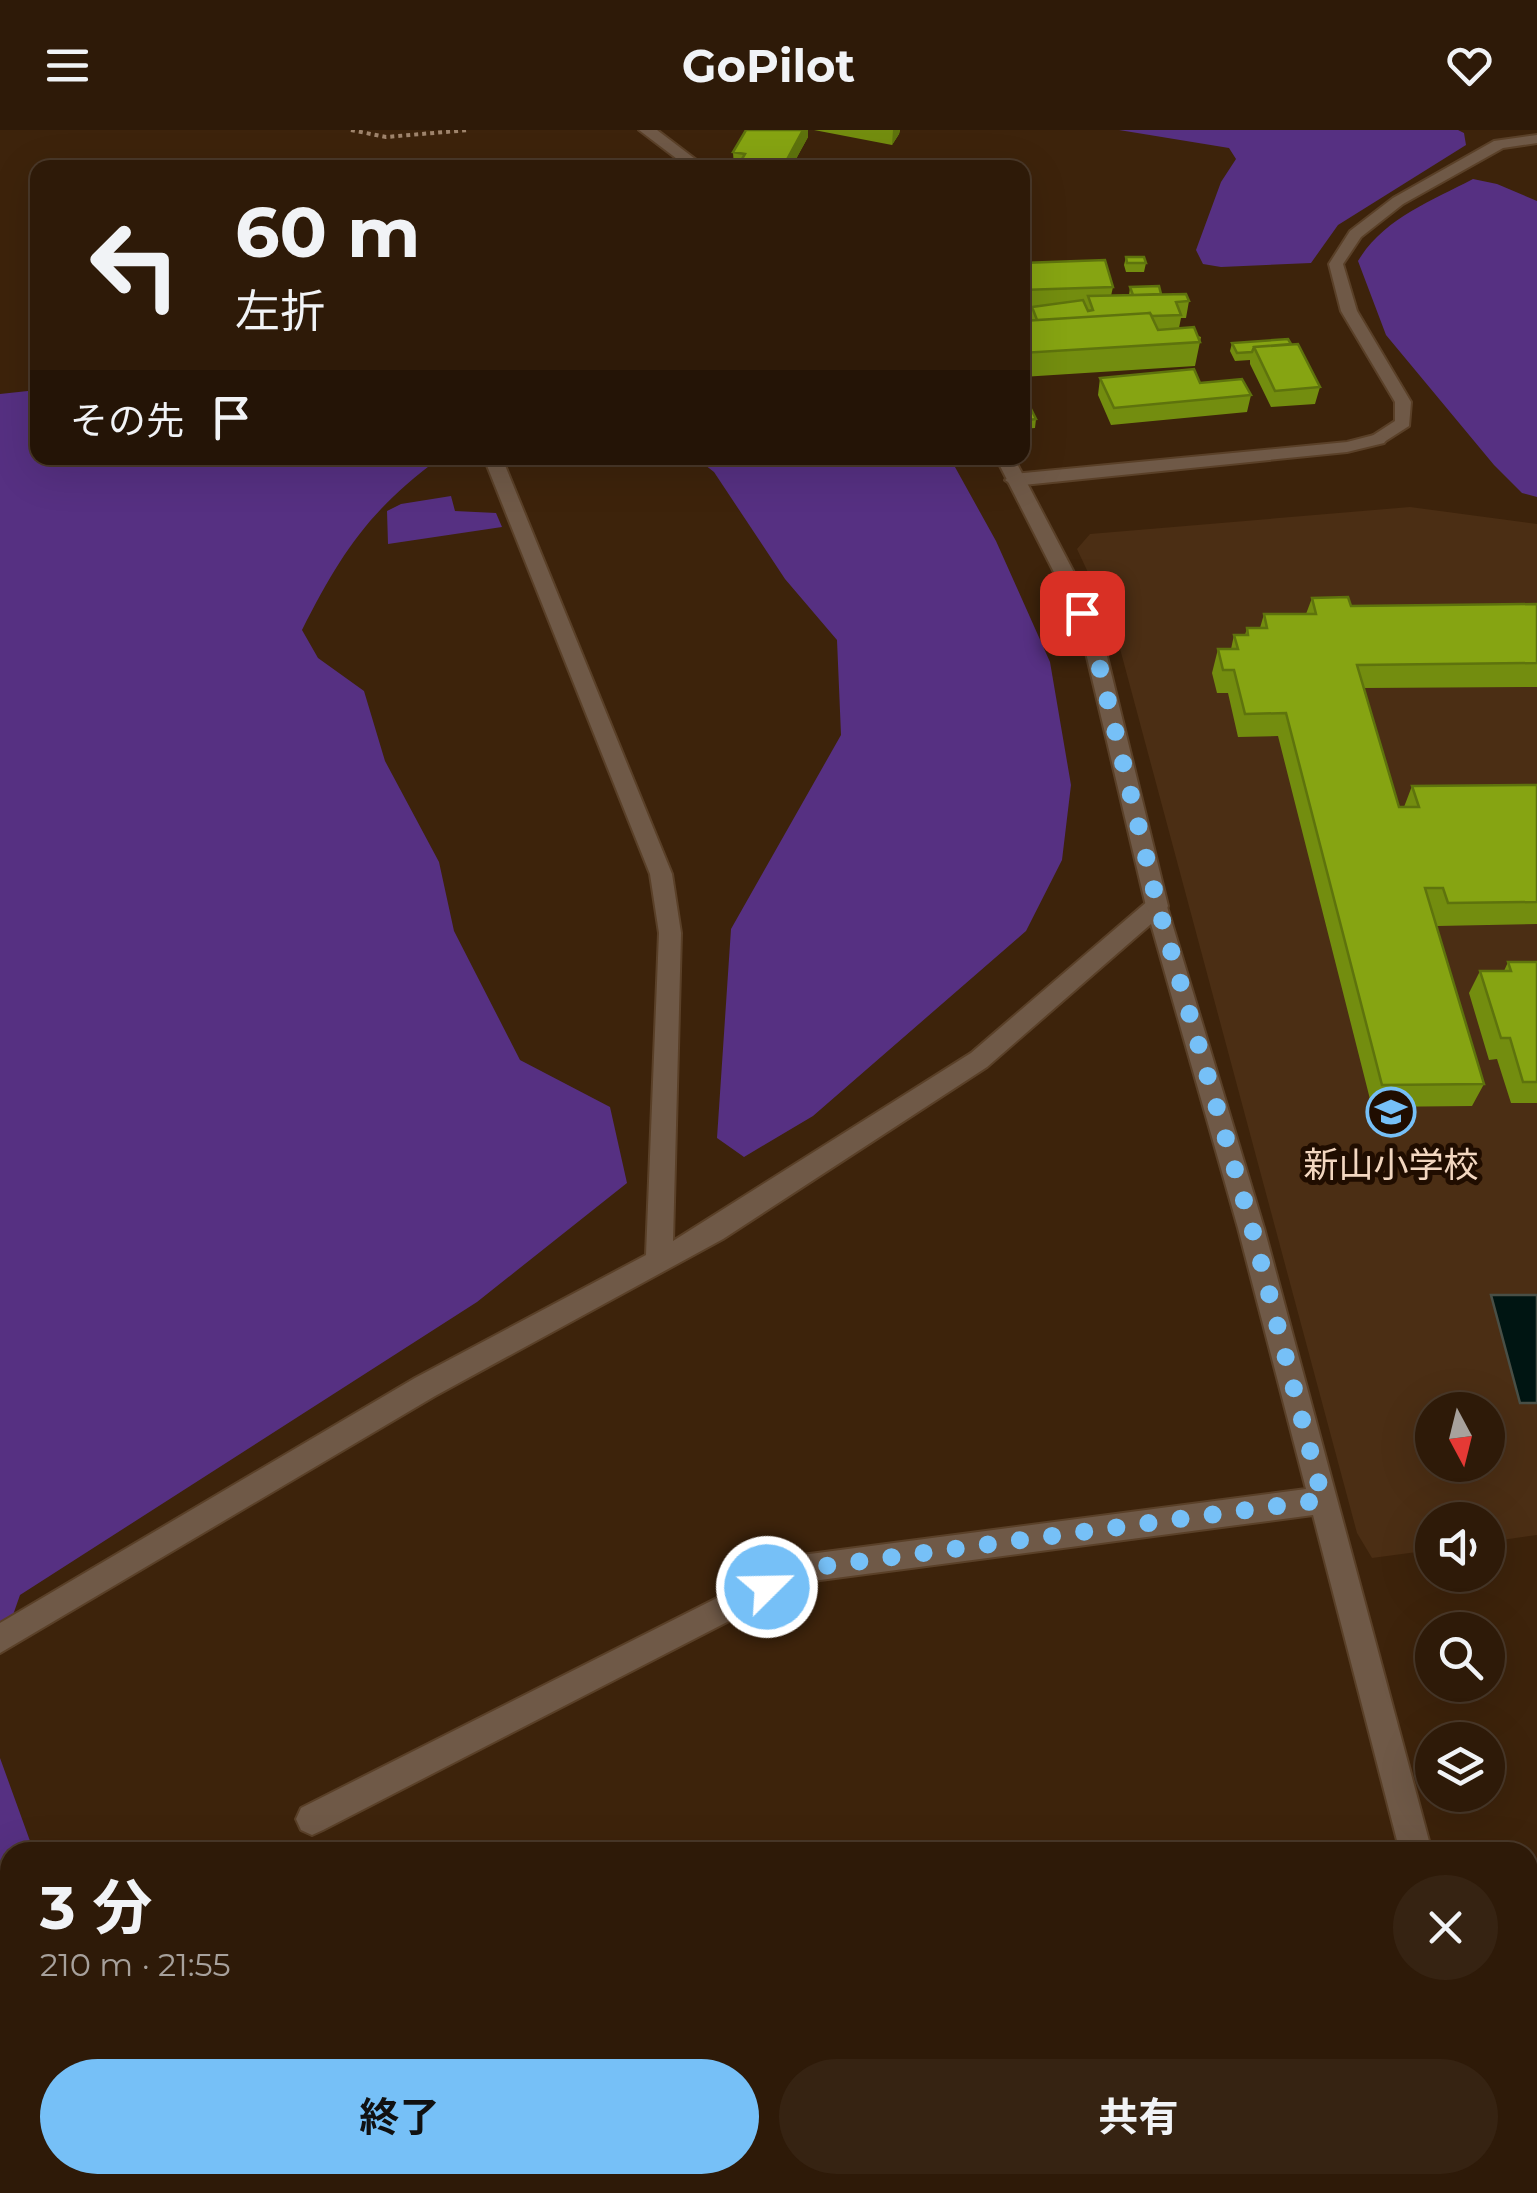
<!DOCTYPE html>
<html lang="ja">
<head>
<meta charset="utf-8">
<style>
  body { margin:0; font-family:Montserrat,"Noto Sans JP",sans-serif; background:#362312; color:#f1f3f6; height:100vh; display:flex; flex-direction:column; font-size:38px; white-space:nowrap }
  * { box-sizing:border-box; margin:0 }
  p { font-size:32px; color:#a7a19c }
  .icon { flex:none; width:55px; height:55px; fill:none; stroke:currentColor; stroke-width:2; stroke-linecap:round; stroke-linejoin:round }
  .map { position:relative; flex:1; overflow:hidden }
  .panel { position:absolute; left:0px; top:1712px; width:1538px; height:352px; display:flex; flex-direction:column; background:#2e1a08; border-radius:30px 30px 0 0; box-shadow:0 10px 40px #0002,0 0 0 2px #493829 }
  .panel>* { flex:none }
  .guide { position:absolute; left:30px; top:30px; width:1000px; height:305px; border-radius:20px; box-shadow:0 10px 40px #0002,0 0 0 2px #493829; background:#2e1a08; color:#f1f3f6; overflow:hidden }
  .needle { width:65px; rotate:173deg }
  .tools { position:absolute; left:1415px; top:1262px; display:grid; gap:20px }
  .tools a { display:grid; place-items:center; width:90px; height:90px; border-radius:50%; background:#2e1a08; box-shadow:0 10px 40px #0002,0 0 0 2px #493829; font-size:50px }
  .pin { position:absolute; display:grid; place-items:center; width:85px; height:85px; color:#fff; margin:-42px; border-radius:20px; box-shadow:0 5px 15px #0006 }
  .me { position:absolute; width:110px; margin:-55px; rotate:67deg; stroke-linejoin:round; filter:drop-shadow(0 0 8px #0008) }
  .turn { display:flex; align-items:center; gap:35px; height:210px; padding:0 40px; font-size:45px }
  .turn .icon { width:130px; height:130px; stroke-width:2.5 }
  .turn b { display:block; font-size:70px; line-height:85px }
  .then { display:flex; align-items:center; height:95px; padding:0 40px; background:#0003; gap:20px; font-size:38px }
  .round { display:grid; place-items:center; flex:none; width:105px; height:105px; border-radius:52px; background:#362312 }
  .summary { display:flex; align-items:center; justify-content:space-between; height:170px; padding:0 40px }
  h1 { font-size:60px; font-weight:700; line-height:75px }
  .button { display:flex; gap:20px; margin-top:auto; padding:20px 40px }
  .button a { flex:1; height:115px; border-radius:60px; background:#76c0f7; color:#111; font-size:40px; font-weight:700; line-height:115px; text-align:center }
  .button a+a { background:#362312; color:#f1f3f6 }
  header { display:flex; justify-content:space-between; align-items:center; height:130px; padding:0 40px; background:#2e1a08; font-size:45px; font-weight:700 }
  .map>svg:first-child { display:block }
  .built { fill:#4b2e14; fill-rule:evenodd }
  .green { fill:#563082 }
  .water { fill:#001512; stroke:#494f46; stroke-width:2.5 }
  .lines { fill:none; stroke-linecap:round; stroke-linejoin:round }
  .service-casing { stroke:#5a4028; stroke-width:4 }
  .minor-casing { stroke:#5a4028; stroke-width:4 }
  .tertiary-casing { stroke:#5a4028; stroke-width:4 }
  .path { stroke:#9f846c; stroke-width:4; stroke-dasharray:4 4; stroke-linecap:butt }
  .service { fill:#6f5947; fill-rule:evenodd }
  .minor { fill:#6f5947; fill-rule:evenodd }
  .tertiary { fill:#6f5947; fill-rule:evenodd }
  .wall { fill:#738d0f }
  .shaded-wall { fill:#5e730d }
  .building { fill:#86a412; stroke:#5e730d; stroke-width:2.5 }
  .route { stroke:#76c0f7; stroke-width:18; stroke-dasharray:0 32.4 }
  .labels { text-anchor:middle; dominant-baseline:central; stroke-width:10; stroke-linejoin:round; paint-order:stroke }
  .poi-label { font-size:35px; fill:#f3d7c0; stroke:#200d00 }
</style>
</head>
<body>
<header><svg class="icon" aria-label="menu" viewBox="0 0 24 24"><path d="M4 6h16M4 12h16M4 18h16"/></svg>GoPilot<svg class="icon" aria-label="heart" viewBox="0 0 24 24"><path d="M12 20l-8-8c-3-5 5-10 8-4 3-6 11-1 8 4z"/></svg></header>
<div class="map">
<svg width="1537" height="2063" viewBox="0 0 1537 2063">
  <rect width="100%" height="100%" fill="#3d230b"/>
  <path class="built" d="M1410,377L1537,394V1405L1488,1412V1390H1432V1420L1372,1428L1357,1403L1115,500L1077,419L1090,404ZM1432,1280H1488V1335H1432Z"/>
  <path class="green" d="M1119,0H1458L1464,3L1466,15L1338,95L1311,133L1221,137L1203,134L1196,120L1221,52L1236,29L1229,18Z
    M1473,49L1497,54L1537,71V367L1522,363L1494,335L1386,205L1358,131C1383,89 1431,71 1473,49Z
    M37,260L38,328H440C370,379 341,423 302,500L318,528L364,561L385,631L439,732L454,801L520,930L610,977L627,1053L477,1172L20,1465L0,1522V264Z
    M696,328H950L996,411L1050,532L1071,655L1062,730L1026,801L813,986L744,1027L717,1008L731,799L841,605L837,510L785,449L714,342Z
    M451,366L455,381L496,383L502,397L388,414L387,381L401,374Z
    M0,1628L34,1722H10V2055H280V2063H0Z"/>
  <path class="water" d="M1491,1165H1537V1273H1520Z"/>
  <g class="lines">
    <g class="service-casing">
      <path id="service" d="M1537,5V13L1503,18L1403,74L1361,107L1343,134L1357,181L1411,272L1409,296L1384,312H1372V306L1395,291V272L1341,181L1329,134L1350,101L1393,68L1494,11Z"/>
    </g>
    <g class="minor-casing">
      <path id="minor" d="M1378,304L1387,309L1384,313L1347,322L1014,356L1005,350L1014,344L1347,312Z
        M484,328H502L672,744L681,803L673,1111L971,923L1149,770H1165L1264,1098L1432,1722H1400L1313,1385L805,1452L323,1700L312,1705L301,1700L296,1689L301,1678L802,1425L1306,1359L1238,1098L1151,794L987,937L723,1109L435,1266L0,1523V1493L415,1248L646,1125L659,803L650,744Z
        M1537,1901V1935L1528,1937V1903Z
        M727,2055H775L772,2063H724Z
        M1486,2055H1520L1522,2063H1488Z"/>
    </g>
    <g class="tertiary-casing">
      <path id="tertiary" d="M639,0H657L707,38H689Z
        M996,328H1014L1081,456L1103,510L1168,776L1165,782H1149L1146,776L1083,510L1061,456Z"/>
    </g>
    <path class="path" d="M351,0L386,7L469,0"/>
    <use href="#service" class="service"/>
    <use href="#minor" class="minor"/>
    <use href="#tertiary" class="tertiary"/>
  </g>
  <path class="wall" d="M746,0H808V7L791,38H734L733,22Z
    M814,0H900L899,4L892,15Z
    M1126,127L1146,133L1144,142H1126L1124,135Z
    M1022,133L1113,157L1111,166L1129,165L1130,157L1189,171L1186,188H1181L1179,198L1201,207L1195,236L1022,247V191L1031,190L1032,177L1037,176H1022Z
    M1288,209L1320,257L1315,274L1271,277L1250,234V230L1235,231L1230,221L1232,213Z
    M1100,248L1200,253L1251,265L1247,282L1111,295L1098,265Z
    M1022,269L1036,289L1035,298L1022,299Z
    M1312,468L1351,476L1537,474V557L1364,558L1399,677H1404L1412,656L1537,655V794L1437,796L1432,781L1484,954L1472,976L1372,977L1278,606L1238,607L1228,563H1217L1212,543L1218,519H1231L1234,505H1245L1247,498H1260L1264,484H1306Z
    M1508,832H1537V973H1511L1497,929L1489,930L1469,863L1480,841H1504Z"/>
  <path class="shaded-wall" d="M803,0H808V7L791,38H784Z
    M893,0H900L899,4L892,15Z"/>
  <path class="building" d="M746,0H803L784,35L742,29L745,24L733,22Z
    M796,29L861,38H792Z
    M1126,127H1144L1146,133H1127Z
    M1105,130L1113,157L1022,160V133Z
    M1159,156L1161,164L1133,165L1130,157Z
    M1186,164L1189,171L1176,172L1181,185L1152,186L1150,183L1037,190L1032,177L1083,170L1088,181L1093,180L1088,166Z
    M1150,183L1158,200L1194,197L1200,212L1022,223V191Z
    M1288,209L1291,214L1254,217L1252,222L1237,223L1232,213Z
    M1298,214L1320,257L1275,261L1254,217Z
    M1194,239L1200,253L1242,249L1251,265L1114,278L1100,248Z
    M1022,269H1026L1036,289L1022,291Z
    M1348,467L1351,476L1537,474V533L1357,535L1399,677H1419L1412,656L1537,655V772L1448,773L1443,758H1425L1484,954L1382,955L1286,583L1245,584L1234,540H1223L1218,519H1238L1234,505H1248L1247,498H1267L1264,484H1316L1312,468Z
    M1508,832H1537V952H1523L1510,908H1501L1480,841H1511Z"/>
  <g class="lines">
    <path class="route" d="M767,1457L802,1439L1323,1370L1252,1098L1158,776L1093,510L1082,483"/>
  </g>
  <defs>
    <g id="school-ring" transform="scale(2.5)"><circle r="9.5" fill="#200d00" stroke="#76c0f7" stroke-width="1.5"/><path d="M0-5L7-2L0 1L-7-2ZM-4 1L0 2.5L4 1V4Q0 6-4 4Z" fill="#76c0f7"/></g>
  </defs>
  <g fill-rule="evenodd">
    <use href="#school-ring" x="1391" y="982"/>
  </g>
  <g class="labels">
    <g class="poi-label">
      <text x="1391" y="1034">新山小学校</text>
    </g>
  </g>
</svg>
<div class="tools">
<a><svg class="needle" viewBox="-14 -14 28 28"><path d="M0-13l5 13h-10z" fill="#e53935"/><path d="M0 13l5-13h-10z" fill="#a7a19c"/></svg></a>
<a><svg class="icon" aria-label="sound" viewBox="0 0 24 24"><path d="M4 9h4l5-4v14l-5-4H4zM17 9q2 3 0 6"/></svg></a>
<a><svg class="icon" aria-label="search" viewBox="0 0 24 24"><circle cx="10" cy="10" r="6"/><path d="M15 15l6 6"/></svg></a>
<a><svg class="icon" aria-label="layers" viewBox="0 0 24 24"><path d="M12 4l9 5-9 5-9-5zM3 14l9 5 9-5"/></svg></a>
</div>
<div class="pin" style="left:1082px;top:483px;background:#d93025"><svg class="icon" aria-label="arrive" viewBox="0 0 24 24"><path d="M6 21V4h12l-3 4 3 4H6"/></svg></div>
<svg class="me" style="left:767px;top:1457px" viewBox="-20 -20 40 40"><circle r="17" fill="#76c0f7" stroke="#fff" stroke-width="3"/><path d="M0-11L8 9 0 5-8 9z" fill="#fff"/></svg>
<div class="guide">
<div class="turn"><svg class="icon" aria-label="left" viewBox="0 0 24 24"><path d="M17 20v-9H6M10 6l-5 5 5 5"/></svg><div><b>60 m</b>左折</div></div>
<div class="then">その先<svg class="icon" aria-label="arrive" viewBox="0 0 24 24"><path d="M6 21V4h12l-3 4 3 4H6"/></svg></div>
</div>
<section class="panel">
<div class="summary"><div><h1>3 分</h1><p>210 m · 21:55</p></div><a class="round"><svg class="icon" aria-label="close" viewBox="0 0 24 24"><path d="M6 6l12 12M18 6L6 18"/></svg></a></div>
<div class="button"><a>終了</a><a>共有</a></div>
</section>
</div>
</body>
</html>
